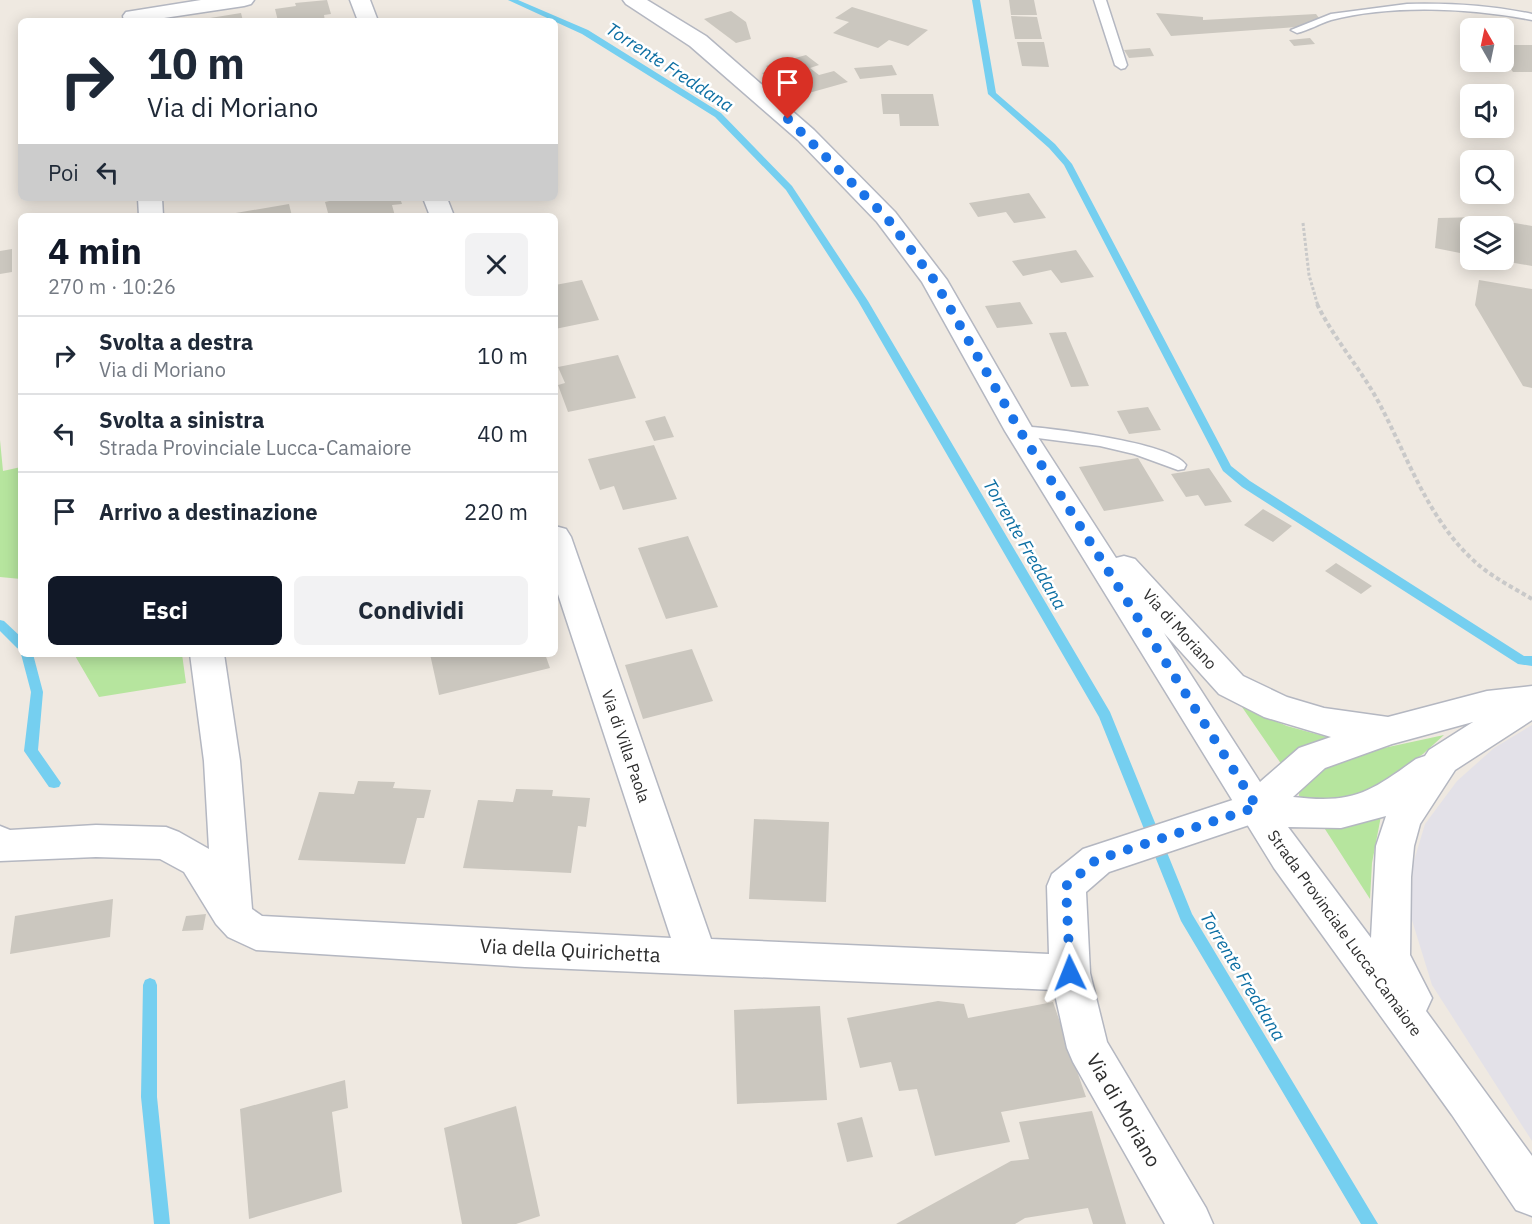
<!DOCTYPE html>
<html lang="it">
<head>
<meta charset="utf-8">
<style>
  body { margin:0; font-family:"IBM Plex Sans",sans-serif; background:#f2f2f3; color:#1f2937; height:100vh; display:flex; flex-direction:column; font-size:22px; white-space:nowrap }
  * { box-sizing:border-box; margin:0 }
  p { font-size:20px; color:#747a83 }
  .icon { flex:none; width:33px; height:33px; fill:none; stroke:currentColor; stroke-width:2; stroke-linecap:round; stroke-linejoin:round }
  .map { position:relative; flex:1; overflow:hidden }
  .details { position:absolute; left:18px; top:213px; width:540px; height:444px; display:flex; flex-direction:column; background:#fff; border-radius:9px; box-shadow:0 3px 15px #0003 }
  .details>* { flex:none }
  .guide { position:absolute; left:18px; top:18px; width:540px; height:183px; border-radius:9px; box-shadow:0 3px 15px #0003; background:#fff; color:#1f2937; overflow:hidden }
  .needle { width:39px; rotate:351deg }
  .fabs { position:absolute; left:1460px; top:18px; display:grid; gap:12px }
  .fabs a { display:grid; place-items:center; width:54px; height:54px; border-radius:9px; background:#fff; box-shadow:0 3px 15px #0003; font-size:30px }
  .pin { position:absolute; display:grid; place-items:center; width:51px; height:51px; color:#fff; margin:-62px -26px; border-radius:50% 50% 50% 0; rotate:-45deg; box-shadow:0 0 6px #0007 }
  .pin .icon { rotate:45deg }
  .me { position:absolute; width:66px; margin:-33px; rotate:358deg; stroke-linejoin:round; filter:drop-shadow(0 0 4px #0008) }
  .turn { display:flex; align-items:center; gap:21px; height:126px; padding:0 30px; font-size:27px }
  .turn .icon { width:78px; height:78px; stroke-width:2.5 }
  .turn b { display:block; font-size:42px; line-height:51px }
  .then { display:flex; align-items:center; height:57px; padding:0 30px; background:#0003; gap:12px; font-size:22px }
  .round { display:grid; place-items:center; flex:none; width:63px; height:63px; border-radius:9px; background:#f2f2f3 }
  .headline { display:flex; align-items:center; justify-content:space-between; height:102px; padding:0 30px }
  h1 { font-size:36px; font-weight:700; line-height:45px; color:#111827 }
  .primary-button { display:flex; gap:12px; margin-top:auto; padding:12px 30px }
  .primary-button a { flex:1; height:69px; border-radius:9px; background:#111827; color:#fff; font-size:24px; font-weight:700; line-height:69px; text-align:center }
  .primary-button a+a { background:#f2f2f3; color:#1f2937 }
  ul { padding:0; list-style:none }
  li { display:flex; align-items:center; gap:18px; height:78px; padding:0 30px; border-top:2px solid #e0e1e3 }
  li div { flex:1 }
  li b { display:block; font-size:22px }
  li em { font-style:normal }
  .map>svg:first-child { display:block }
  .industrial { fill:#e3e1e8 }
  .green { fill:#b6e59e }
  .lines { fill:none; stroke-linecap:round; stroke-linejoin:round }
  .stream { fill:#75cff0; fill-rule:evenodd }
  .building { fill:#cbc7bf }
  .service-casing { stroke:#b4b7c1; stroke-width:3 }
  .minor-casing { stroke:#b4b7c1; stroke-width:3 }
  .secondary-casing { stroke:#b4b7c1; stroke-width:3 }
  .path-far1 { stroke:#c9c9c9; stroke-width:3; stroke-dasharray:3 2; stroke-linecap:butt }
  .path { stroke:#c9c9c9; stroke-width:4; stroke-dasharray:4.5 3; stroke-linecap:butt }
  .service { fill:#fff; fill-rule:evenodd }
  .minor { fill:#fff; fill-rule:evenodd }
  .secondary { fill:#fff; fill-rule:evenodd }
  .route { stroke:#1a73e8; stroke-width:10; stroke-dasharray:0 18 }
  .labels { text-anchor:middle; dominant-baseline:central; stroke-width:5; stroke-linejoin:round; paint-order:stroke }
  .street-label { font-size:16px; fill:#2e2e2e; stroke:#fff }
  .water-label { font-size:18px; font-style:italic; fill:#0d6fa3; stroke:#fff }
  .near-street-label { font-size:20px; fill:#2e2e2e; stroke:#fff }
</style>
</head>
<body>
<div class="map">
<svg width="1532" height="1224" viewBox="0 0 1532 1224">
  <rect width="100%" height="100%" fill="#efe9e1"/>
  <path class="industrial" d="M1532,725V1141L1432,985L1411,917L1413,864L1425,824L1457,781L1494,748Z"/>
  <path class="green" d="M0,440L3,471L21,467V579L0,577Z
    M74,654H182L186,683L99,697Z
    M1242,707L1287,726L1327,737L1309,747L1284,768Z
    M1444,735L1423,754L1359,797L1309,801L1299,796L1300,784L1324,764L1356,754Z
    M1381,816L1372,863L1370,899L1323,826Z"/>
  <g class="lines">
    <path class="stream" d="M508,0H518L588,30L721,113L792,186L868,301L1110,712L1192,914L1378,1224H1361L1181,921L1099,717L858,301L786,190L715,117L582,34Z
      M972,0H980L996,93L1055,144L1072,164L1231,466L1250,481L1524,656H1532V666L1518,664L1242,487L1223,471L1064,165L1049,148L988,94Z
      M0,620L4,621L21,637V650L17,648L0,631Z
      M21,654H33L43,692L38,750L61,783L59,787L54,788L49,787L24,751L31,692Z
      M150,978L155,980L157,985V1097L170,1224H154L141,1097L143,985L145,980Z"/>
  </g>
  <path class="building" d="M327,0L331,14L324,15L325,21H278L275,9L296,6L295,3Z
    M1009,0H1034L1037,15H1011Z
    M852,7L928,30L908,46L889,40L878,48L833,33L849,22L835,18Z
    M731,11L746,22L751,39L736,43L704,19Z
    M241,13L243,21H211L210,18Z
    M1156,13L1203,17V20L1316,14L1323,23L1310,26L1171,36Z
    M1011,16L1037,17L1042,39H1015Z
    M1310,38L1315,44L1294,46L1289,40Z
    M1017,42H1044L1049,67L1022,66Z
    M1503,45H1532V72H1513L1503,59Z
    M1150,48L1154,56L1129,58L1124,50Z
    M806,55L819,65L810,68L819,75L834,71L848,82L791,98L762,73L772,70L766,66Z
    M892,65L897,75L860,79L854,68Z
    M881,94H933L939,126H900L899,114H883Z
    M1029,193L1046,218L1014,223L1006,212L978,217L969,203Z
    M342,198H400L402,204L392,205L395,216H319L328,213L325,202Z
    M289,204L292,216H224V215Z
    M1482,217L1532,226V266L1503,261V226H1470V255L1435,248L1438,218Z
    M12,249V272L0,274V251Z
    M1076,250L1094,277L1061,283L1051,270L1023,276L1012,261Z
    M582,280L599,320L555,329V285Z
    M1479,280L1532,289V388L1523,386L1475,305Z
    M1020,302L1033,324L997,328L985,306Z
    M1066,332L1089,386L1071,387L1049,333Z
    M618,355L636,398L568,412L558,385L565,383L558,367Z
    M1148,407L1161,430L1129,434L1117,411Z
    M665,416L674,437L654,441L645,421Z
    M654,445L677,499L623,510L614,486L600,490L588,459Z
    M1138,458L1164,501L1104,511L1079,467Z
    M1209,468L1224,490L1232,502L1205,506L1198,495L1186,497L1171,474Z
    M1263,509L1292,526L1273,542L1244,525Z
    M688,536L718,607L666,619L638,548Z
    M1336,563L1372,586L1361,594L1325,571Z
    M692,649L713,701L643,719L625,665Z
    M430,654H545L550,668L439,695Z
    M358,781L395,782L393,788L431,790L424,818H417L405,864L298,860L319,792L354,794Z
    M516,789L553,790L552,796L590,798L586,827L578,826L571,873L463,868L478,800L513,802Z
    M754,819L829,822L826,902L749,899Z
    M113,899L110,937L10,954L15,916Z
    M206,914L203,930L182,931L186,916Z
    M938,1001L964,1004L968,1018L1053,1002L1086,1097L1001,1112L1010,1142L935,1156L917,1089L899,1091L891,1062L860,1068L847,1018Z
    M820,1006L827,1100L737,1104L734,1010Z
    M345,1080L348,1108L332,1112L342,1192L249,1219L240,1109Z
    M516,1106L540,1216L516,1224H462L444,1128Z
    M1092,1111L1126,1224H1093L1088,1208L1025,1218L1015,1224H896L1011,1161L1029,1159L1019,1122Z
    M862,1117L873,1157L847,1162L837,1123Z"/>
  <g class="lines">
    <g class="service-casing">
      <path id="service" d="M1094,0H1106L1127,65L1125,68L1121,69L1115,65Z
        M1407,4C1449,3 1490,5 1532,14V20C1471,8 1392,4 1331,20C1319,24 1309,30 1297,33L1291,30L1331,14Z
        M1020,426C1049,428 1171,442 1186,465L1184,469L1178,470L1134,454L1100,446L1014,435L1012,431L1014,427Z"/>
    </g>
    <g class="minor-casing">
      <path id="minor" d="M201,0H254L251,4L244,6L144,21H124L123,16L126,12Z
        M350,0H370L378,21H358Z
        M138,198H162L163,216H139Z
        M423,198H447L454,216H430Z
        M555,526L566,529L571,537L711,939L1049,954L1047,886L1052,874L1083,849L1257,792L1270,796L1276,807L1270,818L1109,872L1086,892L1090,973L1107,1042L1206,1208L1213,1224H1165L1073,1062L1067,1048L1054,990L525,967L256,950L228,937L216,924L184,872L160,859L96,857L0,861V826L10,830L96,825L166,827L179,832L209,849L204,761L190,654H224L240,761L252,909L262,916L671,938L555,585Z"/>
    </g>
    <g class="secondary-casing">
      <path id="secondary" d="M623,0H647L706,36L814,130L895,212L947,280L1034,431L1116,558L1124,556L1135,559L1243,676L1287,697L1324,708L1388,717L1487,691L1532,686V720L1455,770L1420,824L1414,846L1411,877L1410,955L1432,998L1426,1011L1532,1156V1216L1516,1210L1452,1115L1274,868L1005,431L922,282L877,222L798,140L690,46L626,4ZM1164,633L1219,694L1264,717L1331,737L1299,748L1260,782ZM1473,722L1429,750L1425,756L1416,759C1369,793 1353,804 1293,797L1325,768L1392,744ZM1386,816L1376,846L1371,938L1288,827L1341,828Z"/>
    </g>
    <path class="path-far1" d="M1303,223L1309,275L1318,306"/>
    <path class="path" d="M1317,304C1334,339 1360,368 1378,401C1407,455 1426,515 1471,558C1489,576 1511,586 1532,599"/>
    <use href="#service" class="service"/>
    <use href="#minor" class="minor"/>
    <use href="#secondary" class="secondary"/>
  </g>
  <g class="lines">
    <path class="route" d="M788,119L886,217L934,280L1020,431L1257,807L1096,860L1066,886L1070,973"/>
  </g>
  <g class="labels">
    <g class="street-label">
      <text transform="translate(1180 629) rotate(48)">Via di Moriano</text>
      <text transform="translate(626 746) rotate(71)">Via di Villa Paola</text>
      <text transform="translate(1345 933) rotate(54)">Strada Provinciale Lucca-Camaiore</text>
    </g>
    <g class="water-label">
      <text transform="translate(670 67) rotate(33)">Torrente Freddana</text>
      <text transform="translate(1025 544) rotate(60)">Torrente Freddana</text>
      <text transform="translate(1243 976) rotate(59)">Torrente Freddana</text>
    </g>
    <g class="near-street-label">
      <text transform="translate(570 950) rotate(3)">Via della Quirichetta</text>
      <text transform="translate(1124 1110) rotate(60)">Via di Moriano</text>
    </g>
  </g>
</svg>
<div class="fabs">
<a><svg class="needle" viewBox="-14 -14 28 28"><path d="M0-13l5 13h-10z" fill="#e53935"/><path d="M0 13l5-13h-10z" fill="#747a83"/></svg></a>
<a><svg class="icon" aria-label="sound" viewBox="0 0 24 24"><path d="M4 9h4l5-4v14l-5-4H4zM17 9q2 3 0 6"/></svg></a>
<a><svg class="icon" aria-label="search" viewBox="0 0 24 24"><circle cx="10" cy="10" r="6"/><path d="M15 15l6 6"/></svg></a>
<a><svg class="icon" aria-label="layers" viewBox="0 0 24 24"><path d="M12 4l9 5-9 5-9-5zM3 14l9 5 9-5"/></svg></a>
</div>
<div class="pin" style="left:788px;top:119px;background:#d93025"><svg class="icon" aria-label="arrive" viewBox="0 0 24 24"><path d="M6 21V4h12l-3 4 3 4H6"/></svg></div>
<svg class="me" style="left:1070px;top:973px" viewBox="-20 -20 40 40"><path d="M0-17L14 15 0 8-14 15z" fill="#1a73e8" stroke="#fff" stroke-width="4"/></svg>
<div class="guide">
<div class="turn"><svg class="icon" aria-label="right" viewBox="0 0 24 24"><path d="M7 20v-9h11M14 6l5 5-5 5"/></svg><div><b>10 m</b>Via di Moriano</div></div>
<div class="then">Poi<svg class="icon" aria-label="left" viewBox="0 0 24 24"><path d="M17 20v-9H6M10 6l-5 5 5 5"/></svg></div>
</div>
<section class="details">
<div class="headline"><div><h1>4 min</h1><p>270 m · 10:26</p></div><a class="round"><svg class="icon" aria-label="close" viewBox="0 0 24 24"><path d="M6 6l12 12M18 6L6 18"/></svg></a></div>
<ul>
<li><svg class="icon" aria-label="right" viewBox="0 0 24 24"><path d="M7 20v-9h11M14 6l5 5-5 5"/></svg><div><b>Svolta a destra</b><p>Via di Moriano</p></div><em>10 m</em></li>
<li><svg class="icon" aria-label="left" viewBox="0 0 24 24"><path d="M17 20v-9H6M10 6l-5 5 5 5"/></svg><div><b>Svolta a sinistra</b><p>Strada Provinciale Lucca-Camaiore</p></div><em>40 m</em></li>
<li><svg class="icon" aria-label="arrive" viewBox="0 0 24 24"><path d="M6 21V4h12l-3 4 3 4H6"/></svg><div><b>Arrivo a destinazione</b></div><em>220 m</em></li>
</ul>
<div class="primary-button"><a>Esci</a><a>Condividi</a></div>
</section>
</div>
</body>
</html>
